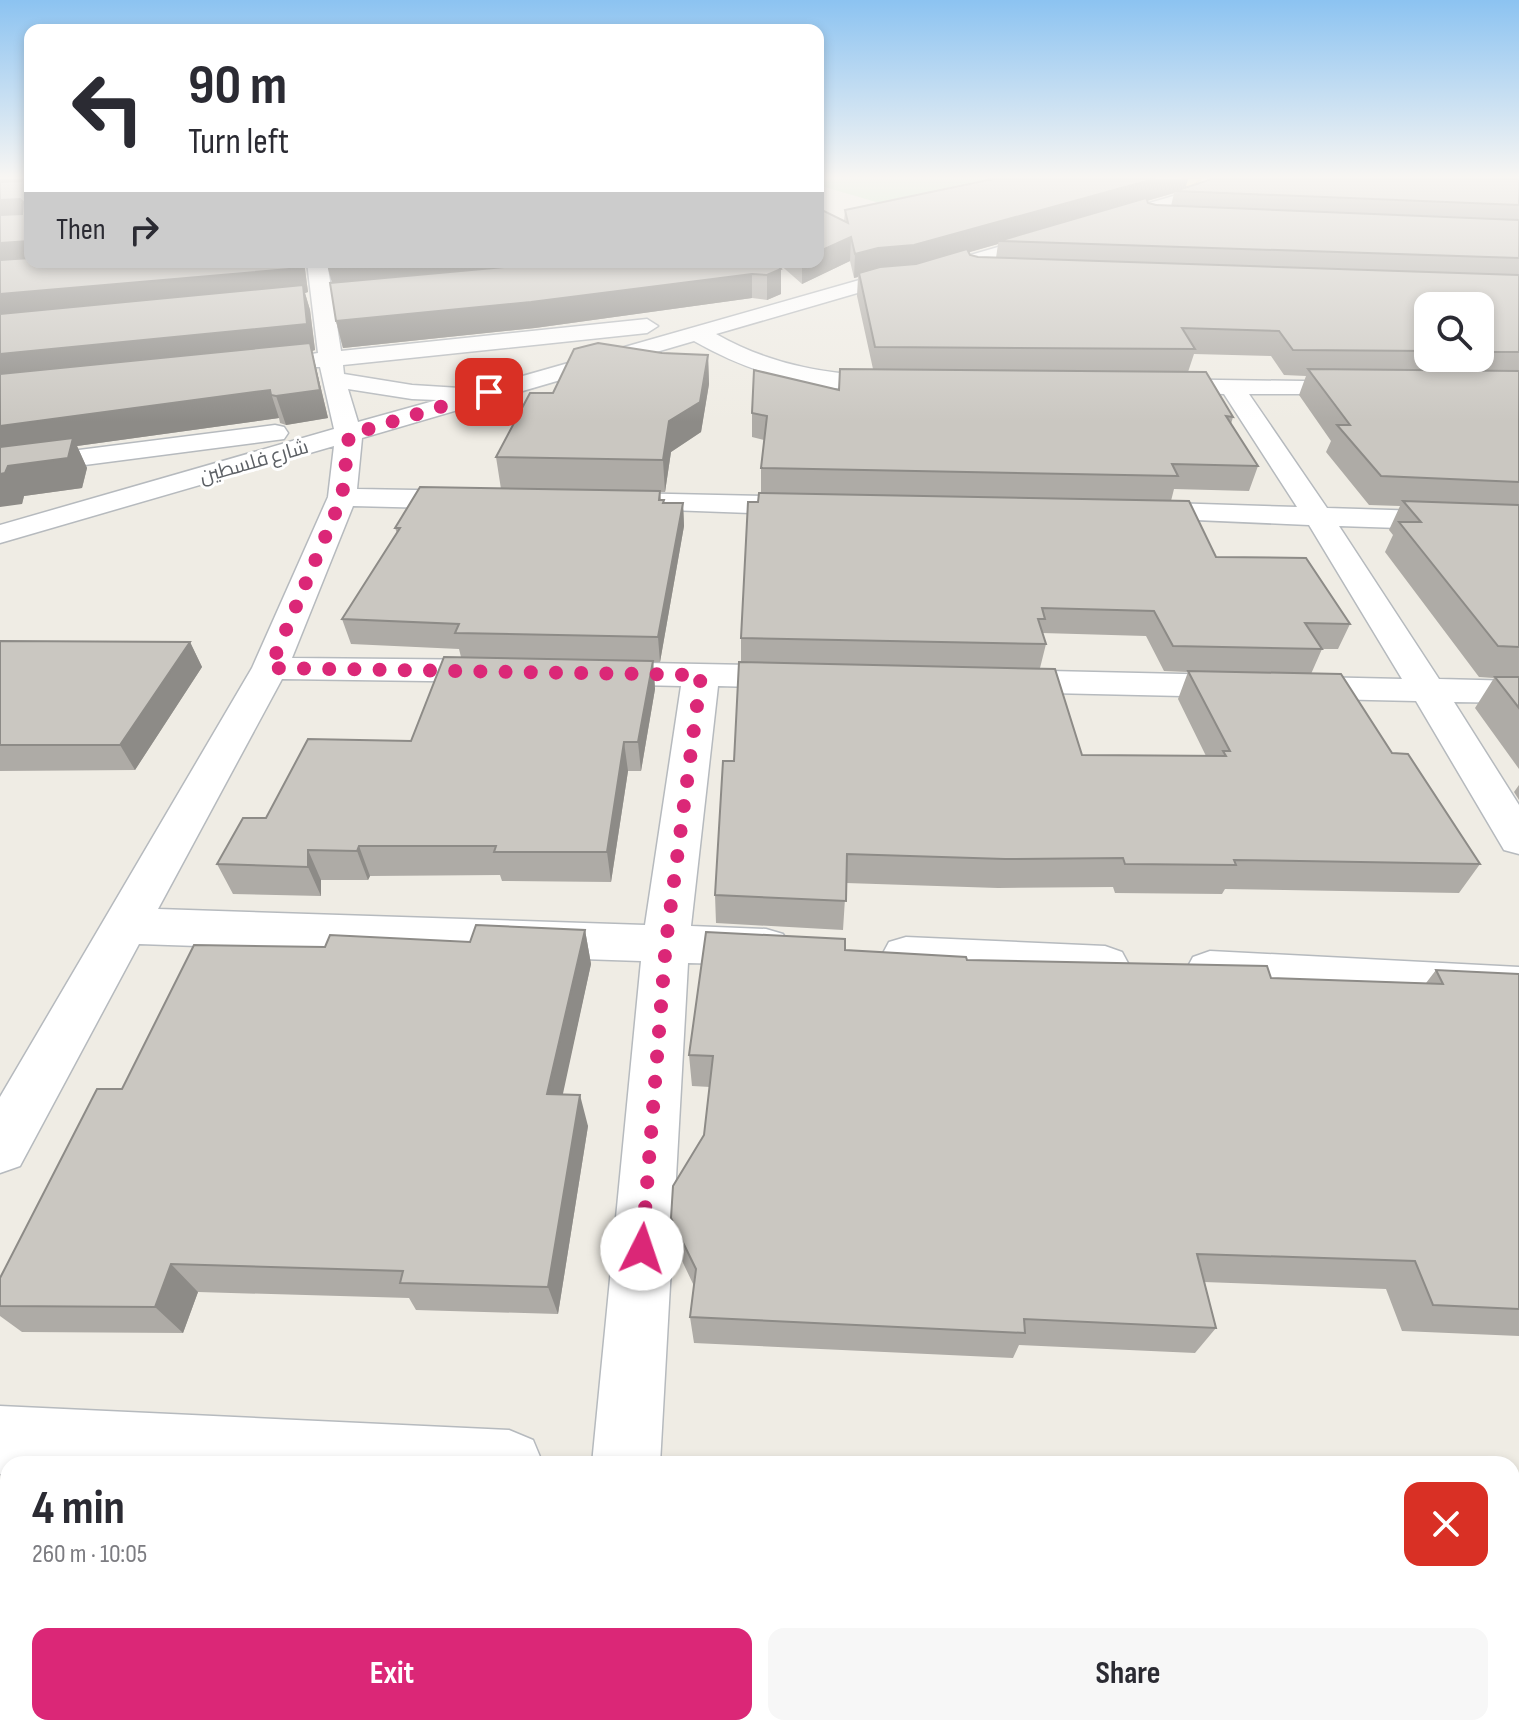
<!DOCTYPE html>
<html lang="en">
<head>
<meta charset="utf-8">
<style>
  body { margin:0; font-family:"Sofia Sans Condensed",Cairo,sans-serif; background:#f7f7f7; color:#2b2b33; height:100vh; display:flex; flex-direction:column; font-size:30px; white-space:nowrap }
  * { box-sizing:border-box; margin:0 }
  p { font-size:26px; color:#7c7c81 }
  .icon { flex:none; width:44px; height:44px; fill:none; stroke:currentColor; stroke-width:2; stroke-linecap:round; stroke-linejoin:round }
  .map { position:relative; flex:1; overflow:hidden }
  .details { position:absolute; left:0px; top:1456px; width:1520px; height:280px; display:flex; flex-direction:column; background:#fff; border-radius:24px 24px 0 0; box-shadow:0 4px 12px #0003 }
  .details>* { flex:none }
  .guide { position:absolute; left:24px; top:24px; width:800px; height:244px; border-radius:16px; box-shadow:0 4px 12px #0003; background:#fff; color:#2b2b33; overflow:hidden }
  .controls { position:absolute; left:1414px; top:292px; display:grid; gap:16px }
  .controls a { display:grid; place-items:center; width:80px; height:80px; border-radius:16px; background:#fff; box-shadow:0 4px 12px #0003; font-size:40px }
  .pin { position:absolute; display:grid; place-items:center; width:68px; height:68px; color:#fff; margin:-34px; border-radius:16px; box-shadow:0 4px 12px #0006 }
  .me { position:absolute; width:88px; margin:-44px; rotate:4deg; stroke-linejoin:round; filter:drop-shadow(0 0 6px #0008) }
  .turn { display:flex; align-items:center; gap:28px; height:168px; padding:0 32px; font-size:36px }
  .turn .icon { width:104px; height:104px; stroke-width:2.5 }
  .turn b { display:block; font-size:56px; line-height:68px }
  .then { display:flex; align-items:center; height:76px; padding:0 32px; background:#0003; gap:16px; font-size:30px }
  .round { display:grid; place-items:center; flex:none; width:84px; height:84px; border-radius:16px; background:#f7f7f7 }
  .summary { display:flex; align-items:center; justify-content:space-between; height:136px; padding:0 32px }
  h1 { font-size:48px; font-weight:700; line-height:60px }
  .button { display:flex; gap:16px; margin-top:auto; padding:16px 32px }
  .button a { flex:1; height:92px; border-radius:16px; background:#db2777; color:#fff; font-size:32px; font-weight:700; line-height:92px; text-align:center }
  .button a+a { background:#f7f7f7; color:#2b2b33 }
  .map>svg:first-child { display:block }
  .green { fill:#c0e7bf }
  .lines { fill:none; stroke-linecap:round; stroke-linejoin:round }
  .minor-casing { stroke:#b6babe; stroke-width:3 }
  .major-casing { stroke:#f6c456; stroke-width:3 }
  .minor { fill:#fff; fill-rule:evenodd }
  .major { fill:#ffeea8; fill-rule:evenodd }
  .wall { fill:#aeaba6; fill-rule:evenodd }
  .shaded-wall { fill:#8d8b87 }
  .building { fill:#cac7c1; stroke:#8d8b87; stroke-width:2 }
  .route { stroke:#db2777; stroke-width:14; stroke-dasharray:0 25.2 }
  .labels { text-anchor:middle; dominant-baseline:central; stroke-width:6; stroke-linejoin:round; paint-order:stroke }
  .far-street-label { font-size:20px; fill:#5c6065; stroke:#fff }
</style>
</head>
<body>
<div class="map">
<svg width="1519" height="1736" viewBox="0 0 1519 1736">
  <rect width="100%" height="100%" fill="#efece4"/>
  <path class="green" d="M818,179H1054L910,212L818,185Z"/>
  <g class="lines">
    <g class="minor-casing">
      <path id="minor" d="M1232,179H1256L1254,182L920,282L878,287L716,334C774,367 831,375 897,377L906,379L909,384L906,389C890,393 872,391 855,390C797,386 745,370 694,341L362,438L357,489L472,491L482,494L486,500L482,506L472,509L353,506L292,658L499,660L512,663L517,671L512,679L499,682L282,679L158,909L645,925L681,686L596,684L583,681L578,673L583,665L596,662L799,666L812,669L817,677L812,685L799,688L718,686L691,926L766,929L783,934L790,947L783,960L766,965L688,963L660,1464H592L641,961L139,944L20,1166L0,1173V1097L252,668L328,497L334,446L0,543V525L334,429L320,367H293L289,362L293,357L318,353L307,262H327L341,351L647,319L658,326L647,333L343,365L344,374L412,385L460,388L463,393L870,277L912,272ZM348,389L412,399L437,400L358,422Z
        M1153,379L1370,382L1373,387L1370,392L1361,394H1249L1327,508L1519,514V532L1339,526L1439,679L1519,681V703L1454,702L1519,805V854L1504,850L1416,701L1000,692L987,689L982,681L987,673L1000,670L1402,679L1309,525L1127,517L1122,511L1127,505L1137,502L1297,507L1224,394L1144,391L1141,386L1144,381Z
        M275,425L284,427L288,433L284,439L0,476V460Z
        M625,493L808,497L818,500L823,506L818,512L808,515L615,508L610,502L615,496Z
        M906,937L1105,946L1122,952L1129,965L1122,978L1105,984L906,973L889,968L882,955L889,942Z
        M1210,951L1519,967V1005L1210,989L1193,983L1186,970L1193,957Z
        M0,1406L509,1430L533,1440L543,1464H8V1474H0Z
        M1512,1475H1519V1545H1512Z
        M552,1728H632L631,1736H551Z"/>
    </g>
    <g class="major-casing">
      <path id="major" d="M1200,179L1188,188L1180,183L1183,179Z"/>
    </g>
    <use href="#minor" class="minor"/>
    <use href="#major" class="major"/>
  </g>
  <path class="wall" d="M0,179H30V262H304L308,292L305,293L310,310L315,350L312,351L328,418L286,425L280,423L279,418L77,446L87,468L82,488L24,496L22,504Z
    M993,179H1188L1185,187L1519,179V769L1475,708L1494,678L1479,677L1385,552L1393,535L1389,530L1400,506L1369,505L1326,452L1331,441L1299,395L1306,376L1284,375L1271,356L1194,354L1188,372L1233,417L1231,424L1258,466L1249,491L1174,489L1171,501L1216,557L1350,624L1338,649H1322L1311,674L1392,753L1480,864L1459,893L1225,889L1222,894L1115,893L1113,887L998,888L846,883L843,930L716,923L715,895L734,761L741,663V638L758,502L761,493V468L764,440L752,437V413L839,390L840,369H873L857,296L858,277L854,278L850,261L802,284L777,262H818L844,221L845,210ZM1174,193L1171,206L1148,203L1147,201ZM998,244L996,258L978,257L970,255L969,252ZM1428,306H1480V358H1428ZM1042,633L1146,636L1164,671L1188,672L1178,699L1206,756L1082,755L1040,668L1046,644Z
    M781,269V294L767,300L752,298L535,328L343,348L336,321Z
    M662,353L708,355L709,384L701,432L671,452L665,492H660L661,500L664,503H683L684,526L660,662H653L655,689L641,771H628L611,882L502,881L500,875L370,876L368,880H321V896L233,894L217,864L266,818L411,741L461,657L459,649L351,644L342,619L397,533L395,528L501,489L496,457L553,393Z
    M0,641L190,642L202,667L135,770L0,771Z
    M1519,785V800L1514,792Z
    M585,930L591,964L562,1094L588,1126L558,1314L416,1310L409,1298L198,1292L183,1333L22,1332L0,1316V1278L122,1089L325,947L470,942Z
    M845,950L967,960L1271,978L1426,983L1436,970L1519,974V1336L1402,1331L1386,1289L1204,1282L1216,1328L1195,1353L1019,1345L1013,1358L694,1343L690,1317L694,1286L675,1246L671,1218L704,1135L710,1087L692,1086L689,1055Z
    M1138,1728H1512L1519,1736H1140Z"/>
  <path class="shaded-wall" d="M0,179H27L0,189Z
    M1154,179H1188L1185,190L1175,191L1174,193L1008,241H999L998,244L911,269L859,273L858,277L854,278L855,254Z
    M20,199L30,221L0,223V200Z
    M851,237L850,261L802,284V262H818V252Z
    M30,241V262L0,268V243Z
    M304,262L308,292L305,293L310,310L315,350L312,351L328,418L286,425L276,396L320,390L0,383V294Z
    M364,262H629L334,290L327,265Z
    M781,269V294L767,300V275Z
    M752,274V298L535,328L343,348L336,321Z
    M708,355L709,384L701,432L671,452L665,492L663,460L669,421Z
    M270,390L279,418L77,446L87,468L82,488L24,496L22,504L0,507V426Z
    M683,503L684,526L660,662L658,637Z
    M190,642L202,667L135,770L120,745Z
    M653,661L655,689L641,771L638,742Z
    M624,742L628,771L611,882L607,852Z
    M359,846L370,876L368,880L357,851Z
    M308,850L321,880V896L308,867Z
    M585,930L591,964L556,1126L547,1094Z
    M580,1095L588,1126L558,1314L548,1287Z
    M171,1264L198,1292L183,1333L155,1307Z
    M481,1728H504L503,1736H480Z"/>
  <path class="building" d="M23,179H30V241L0,243V215L22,214L23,202L20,199L0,200V182L21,181Z
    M993,179H1154L914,245L878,248L855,254L851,237L818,252V208L848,223L845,210Z
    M1212,179H1519V205L1175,191Z
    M1146,198L1148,203L1156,205L1519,220V258L999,241Z
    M967,249L970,255L978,257L1519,275V352H1480V306H1428V351L1293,350L1279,331L1182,328L1195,349L875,347L859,273L880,267L916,264Z
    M30,258V262H300L301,268L0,294V260Z
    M327,262H364L327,265Z
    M558,262H773L781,269L767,275L752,274L531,302L336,321L330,283Z
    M303,285L307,324L0,354V314Z
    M310,343L320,390L276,396L271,395L270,390L0,426V374Z
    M598,343L662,353L708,355L700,402L669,421L663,460L496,457L530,393H553L574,349Z
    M840,369L1206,372L1233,417L1226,416L1258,466L1172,464L1178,476L761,468L767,416L752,413L754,370L839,390Z
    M1308,369L1519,371V482L1381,476L1337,425H1350Z
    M73,438L68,458L8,466L5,473L0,474V447Z
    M420,487L660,491L659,500H664L663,503H683L658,637L455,633L459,624L342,619L400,528H395Z
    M759,493L1189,501L1216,557L1306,558L1350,624L1305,623L1322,649L1173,646L1154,611L1042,608L1045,619H1038L1046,644L741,638L748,502H758Z
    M1403,501L1519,505V647L1498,646L1399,522H1421Z
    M0,641L190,642L120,745H0Z
    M444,657L653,661L638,742H624L607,852H494L496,846H359L357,851L308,850V867L217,864L243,818H266L308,739L411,741Z
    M739,662L1055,669L1082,755L1226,756L1223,751H1230L1188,671L1341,674L1392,753L1408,754L1480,864L1234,860L1236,865L1125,864L1123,858L1005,859L847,854L846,901L715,895L723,761H734Z
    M1495,677H1519V708Z
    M476,925L585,930L547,1094L580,1095L548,1287L400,1283L403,1271L171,1264L155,1307L0,1306V1278L97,1089H122L194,945L325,947L330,935L470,942Z
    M706,932L845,939V950L966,957L967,960L1267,966L1271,978L1443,984L1436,970L1519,974V1309L1433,1305L1415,1261L1197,1254L1216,1328L1024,1319L1025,1333L690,1317L696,1269L671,1218L673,1186L704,1135L713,1056L689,1055Z
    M0,1541L8,1542V1728H481L480,1736H0Z
    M1512,1592L1517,1593L1519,1599V1736H1169L1167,1728H1512Z
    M653,1728H884V1736H652Z"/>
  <linearGradient id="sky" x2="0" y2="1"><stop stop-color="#8cc3f1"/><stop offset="0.42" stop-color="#f8f6f3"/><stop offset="1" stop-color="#f8f6f3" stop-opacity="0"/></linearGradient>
  <rect width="1519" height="422" fill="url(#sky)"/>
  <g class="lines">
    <path class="route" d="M489,392L349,435L342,497L270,668L701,675L666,942L642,1249"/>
  </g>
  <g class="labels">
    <g class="far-street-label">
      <text transform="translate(254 462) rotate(-16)">شارع فلسطين</text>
    </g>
  </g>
</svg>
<div class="controls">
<a><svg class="icon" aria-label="search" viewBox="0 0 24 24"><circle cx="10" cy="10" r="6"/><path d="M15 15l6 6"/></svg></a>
</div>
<div class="pin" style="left:489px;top:392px;background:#d93025"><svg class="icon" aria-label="arrive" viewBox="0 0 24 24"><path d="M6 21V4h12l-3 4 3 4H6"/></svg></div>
<svg class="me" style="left:642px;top:1249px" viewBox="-20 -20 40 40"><circle r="19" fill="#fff"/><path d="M0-13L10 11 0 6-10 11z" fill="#db2777"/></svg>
<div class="guide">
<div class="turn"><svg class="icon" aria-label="left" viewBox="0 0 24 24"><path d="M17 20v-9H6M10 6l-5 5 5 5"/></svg><div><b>90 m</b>Turn left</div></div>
<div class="then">Then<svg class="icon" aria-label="right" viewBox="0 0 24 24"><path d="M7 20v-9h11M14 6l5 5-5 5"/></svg></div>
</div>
<section class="details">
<div class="summary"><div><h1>4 min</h1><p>260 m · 10:05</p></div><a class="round" style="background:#d93025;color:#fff"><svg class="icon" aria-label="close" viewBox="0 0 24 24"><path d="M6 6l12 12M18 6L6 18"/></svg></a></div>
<div class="button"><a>Exit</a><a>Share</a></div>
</section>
</div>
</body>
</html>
